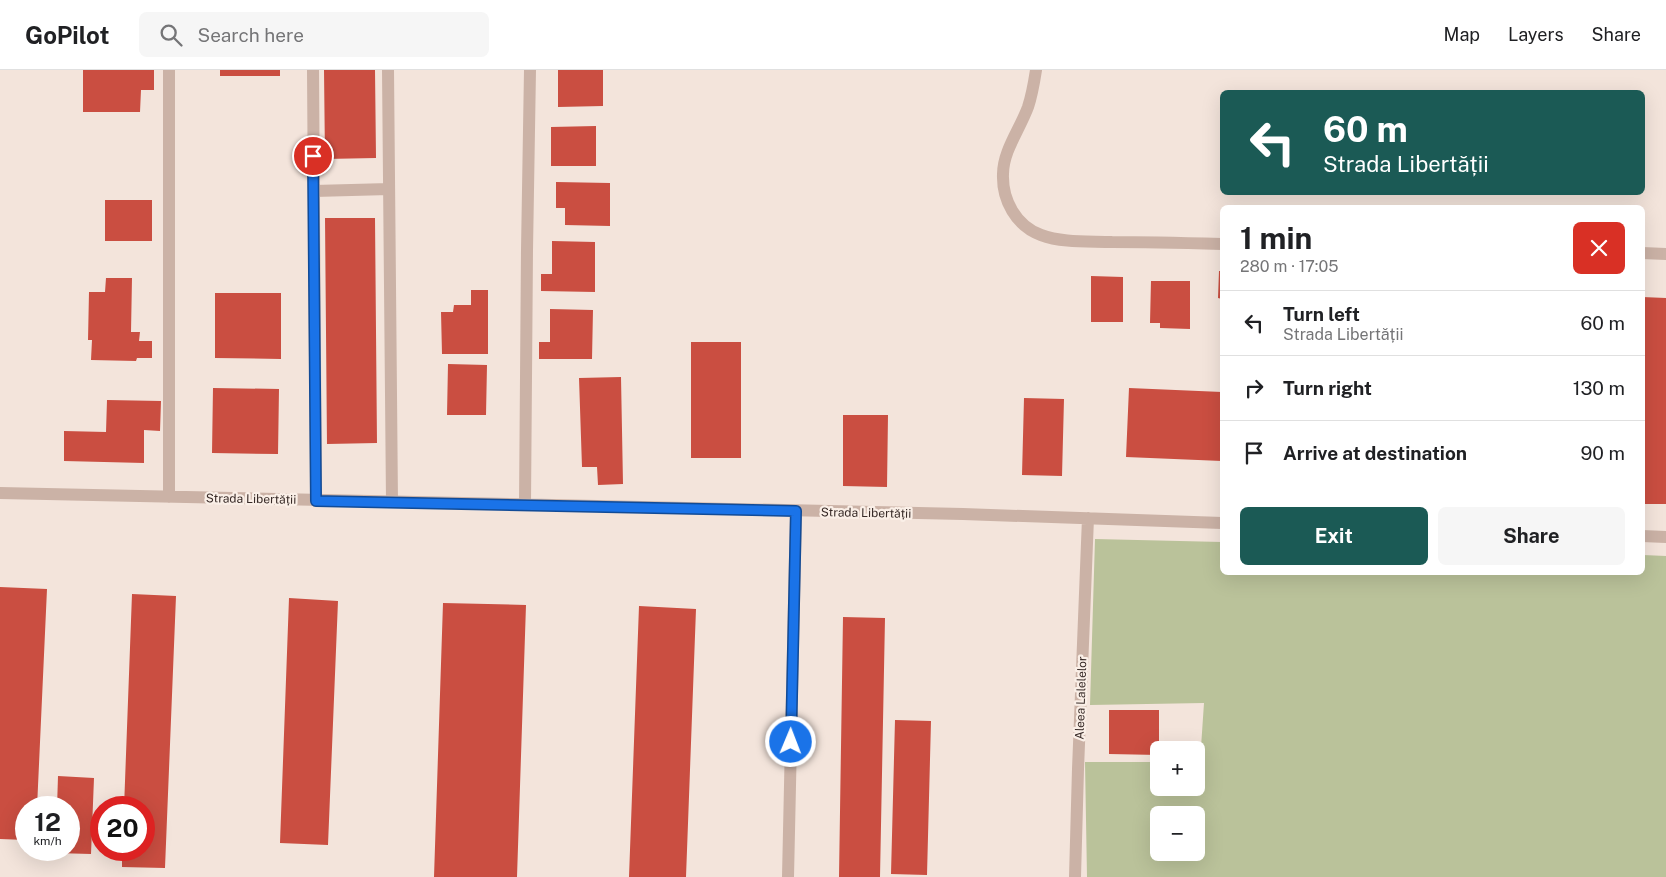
<!DOCTYPE html>
<html lang="en">
<head>
<meta charset="utf-8">
<style>
  body { margin:0; font-family:"Public Sans",sans-serif; background:#f6f6f6; color:#202124; height:100vh; display:flex; flex-direction:column; font-size:19px; white-space:nowrap }
  * { box-sizing:border-box; margin:0 }
  p { font-size:16px; color:#757577 }
  .icon { flex:none; width:28px; height:28px; fill:none; stroke:currentColor; stroke-width:2; stroke-linecap:round; stroke-linejoin:round }
  .map { position:relative; flex:1; overflow:hidden }
  .details { position:absolute; left:1220px; top:135px; width:425px; height:370px; display:flex; flex-direction:column; background:#fff; border-radius:8px; box-shadow:0 5px 20px #0002 }
  .details>* { flex:none }
  .top-card { position:absolute; left:1220px; top:20px; width:425px; height:105px; border-radius:8px; box-shadow:0 5px 20px #0002; background:#1b5a55; color:#fff; overflow:hidden }
  .tools { position:absolute; left:1150px; top:671px; display:grid; gap:10px }
  .tools a { display:grid; place-items:center; width:55px; height:55px; border-radius:8px; background:#fff; box-shadow:0 5px 20px #0002; font-size:25px }
  .speed { position:absolute; left:15px; top:726px; display:flex; gap:10px; font-size:25px; font-weight:700; text-align:center }
  .speed>* { display:grid; place-content:center; width:65px; height:65px; border-radius:50%; background:#fff; box-shadow:0 5px 20px #0002; line-height:1 }
  .speed small { font-size:12px; font-weight:400 }
  .speed .limit { border:8px solid #d22; background:#fff; color:#111 }
  .pin { position:absolute; display:grid; place-items:center; width:42px; height:42px; color:#fff; margin:-21px; border:2px solid #fff; border-radius:50%; box-shadow:0 1px 5px #0007 }
  .me { position:absolute; width:55px; margin:-28px; rotate:1deg; stroke-linejoin:round; filter:drop-shadow(0 0 4px #0008) }
  .turn { display:flex; align-items:center; gap:18px; height:105px; padding:0 20px; font-size:22px }
  .turn .icon { width:65px; height:65px; stroke-width:2.5 }
  .turn b { display:block; font-size:35px; line-height:42px }
  .round { display:grid; place-items:center; flex:none; width:52px; height:52px; border-radius:8px; background:#f6f6f6 }
  .summary { display:flex; align-items:center; justify-content:space-between; height:85px; padding:0 20px }
  h1 { font-size:30px; font-weight:700; line-height:38px }
  .primary-button { display:flex; gap:10px; margin-top:auto; padding:10px 20px }
  .primary-button a { flex:1; height:58px; border-radius:8px; background:#1b5a55; color:#fff; font-size:20px; font-weight:700; line-height:58px; text-align:center }
  .primary-button a+a { background:#f6f6f6; color:#202124 }
  ul { padding:0; list-style:none }
  li { display:flex; align-items:center; gap:15px; height:65px; padding:0 20px; border-top:1px solid #e0e0e0 }
  li div { flex:1 }
  li b { display:block; font-size:19px }
  li em { font-style:normal }
  header { display:flex; align-items:center; gap:30px; box-sizing:border-box; height:70px; padding:0 25px; background:#fff; border-bottom:1px solid #e0e0e0 }
  header strong { font-size:24px }
  nav { display:flex; gap:28px; margin-inline-start:auto; font-size:18px }
  .search { width:350px; height:45px; background:#f6f6f6; display:flex; align-items:center; gap:12px; box-sizing:border-box; padding:0 18px; border-radius:8px; color:#757577; font-size:19px }
  .map>svg:first-child { display:block }
  .green { fill:#bac29a; fill-rule:evenodd }
  .building { fill:#ca4e41 }
  .lines { fill:none; stroke-linecap:round; stroke-linejoin:round }
  .service { stroke:#cbb2a6; stroke-width:12 }
  .minor { stroke:#cbb2a6; stroke-width:12 }
  .route-casing { stroke:#114b97; stroke-width:12 }
  .route { stroke:#1a73e8; stroke-width:9 }
  .labels { text-anchor:middle; dominant-baseline:central; stroke-width:4.5; stroke-linejoin:round; paint-order:stroke }
  .street-label { font-size:12px; fill:#372a27; stroke:#faefe7 }
</style>
</head>
<body>
<header>
<strong>GoPilot</strong>
<div class="search"><svg class="icon" aria-label="search" viewBox="0 0 24 24"><circle cx="10" cy="10" r="6"/><path d="M15 15l6 6"/></svg>Search here</div>
<nav><a>Map</a><a>Layers</a><a>Share</a></nav>
</header>
<div class="map">
<svg width="1666" height="807" viewBox="0 0 1666 807">
  <rect width="100%" height="100%" fill="#f3e4db"/>
  <path class="green" d="M1095,469L1222,472V502H1642L1643,485L1666,486V807H1087L1085,692H1159V718H1196V692H1200L1204,633L1090,635ZM1159,745H1196V782H1159Z"/>
  <path class="building" d="M83,0H154V20H141L140,42H83Z
    M220,0H280V6H220Z
    M324,0H375L376,88L325,89Z
    M558,0H603V36L558,37Z
    M596,56V96H551V57Z
    M556,112L610,113V156L565,155V138H556Z
    M105,130H152V171H105Z
    M325,148H375L377,373L327,374Z
    M552,171L595,172V222L541,221V204H552Z
    M1219,201H1222V229L1218,228Z
    M1091,206L1123,207V252H1091Z
    M106,208H132L131,262H140L139,271H152V288H137L136,291L91,290L92,270H88L89,222H105Z
    M1151,211H1190V259L1160,258V253H1150Z
    M471,220H488V284H442L441,242H453L454,235H471Z
    M215,223H281V289L215,288Z
    M1642,227L1666,228V434H1642Z
    M550,239L593,240L592,289H539V272H550Z
    M691,272H741V388H691Z
    M448,294L487,295L486,345H447Z
    M621,307L623,414L598,415L597,397H582L579,308Z
    M213,318L279,319L278,384L212,383Z
    M1129,318L1222,322V391L1126,387Z
    M1024,328L1064,329L1062,406L1022,405Z
    M107,330L161,331L160,361L144,360V393L64,391V361L106,362Z
    M843,345H888L887,417L843,416Z
    M0,517L47,519L37,738H26V770L0,769Z
    M132,524L176,526L165,798L122,797V780H144V738H124Z
    M289,528L338,531L328,775L280,773Z
    M443,533L526,535L517,807H434Z
    M639,536L696,539L686,807H629Z
    M843,547L885,548L880,807H839Z
    M1109,640H1159V685L1109,684Z
    M895,650L931,651L927,805L891,804Z
    M58,706L94,708L91,784L55,783V780H69V738H57Z"/>
  <g class="lines">
    <path class="service" d="M313,0L316,431
      M388,0L392,432
      M1036,0C1034,13 1032,25 1028,37C1020,59 1003,81 1003,104C1002,130 1016,156 1041,165C1062,173 1089,171 1112,172C1149,172 1186,173 1222,174
      M314,121L389,119
      M1642,183L1666,184
      M788,807L796,441"/>
    <path class="minor" d="M0,423L963,444L1222,453
      M169,427V0
      M525,435L527,180L530,0
      M1642,466L1666,467
      M1075,807L1078,699L1088,448"/>
  </g>
  <g class="lines">
    <g class="route-casing">
      <path id="route" d="M313,86L316,431L796,441L791,672"/>
    </g>
    <use href="#route" class="route"/>
  </g>
  <g class="labels">
    <g class="street-label">
      <text transform="translate(251 429) rotate(1)">Strada Libertății</text>
      <text transform="translate(866 443) rotate(1)">Strada Libertății</text>
      <text transform="translate(1081 628) rotate(-88)">Aleea Lalelelor</text>
    </g>
  </g>
</svg>
<div class="tools">
<a>+</a>
<a>−</a>
</div>
<div class="speed"><div>12<small>km/h</small></div><div class="limit">20</div></div>
<div class="pin" style="left:313px;top:86px;background:#d93025"><svg class="icon" aria-label="arrive" viewBox="0 0 24 24"><path d="M6 21V4h12l-3 4 3 4H6"/></svg></div>
<svg class="me" style="left:791px;top:672px" viewBox="-20 -20 40 40"><circle r="17" fill="#1a73e8" stroke="#fff" stroke-width="3"/><path d="M0-11L8 9 0 5-8 9z" fill="#fff"/></svg>
<div class="top-card">
<div class="turn"><svg class="icon" aria-label="left" viewBox="0 0 24 24"><path d="M17 20v-9H6M10 6l-5 5 5 5"/></svg><div><b>60 m</b>Strada Libertății</div></div>
</div>
<section class="details">
<div class="summary"><div><h1>1 min</h1><p>280 m · 17:05</p></div><a class="round" style="background:#d93025;color:#fff"><svg class="icon" aria-label="close" viewBox="0 0 24 24"><path d="M6 6l12 12M18 6L6 18"/></svg></a></div>
<ul>
<li><svg class="icon" aria-label="left" viewBox="0 0 24 24"><path d="M17 20v-9H6M10 6l-5 5 5 5"/></svg><div><b>Turn left</b><p>Strada Libertății</p></div><em>60 m</em></li>
<li><svg class="icon" aria-label="right" viewBox="0 0 24 24"><path d="M7 20v-9h11M14 6l5 5-5 5"/></svg><div><b>Turn right</b></div><em>130 m</em></li>
<li><svg class="icon" aria-label="arrive" viewBox="0 0 24 24"><path d="M6 21V4h12l-3 4 3 4H6"/></svg><div><b>Arrive at destination</b></div><em>90 m</em></li>
</ul>
<div class="primary-button"><a>Exit</a><a>Share</a></div>
</section>
</div>
</body>
</html>
